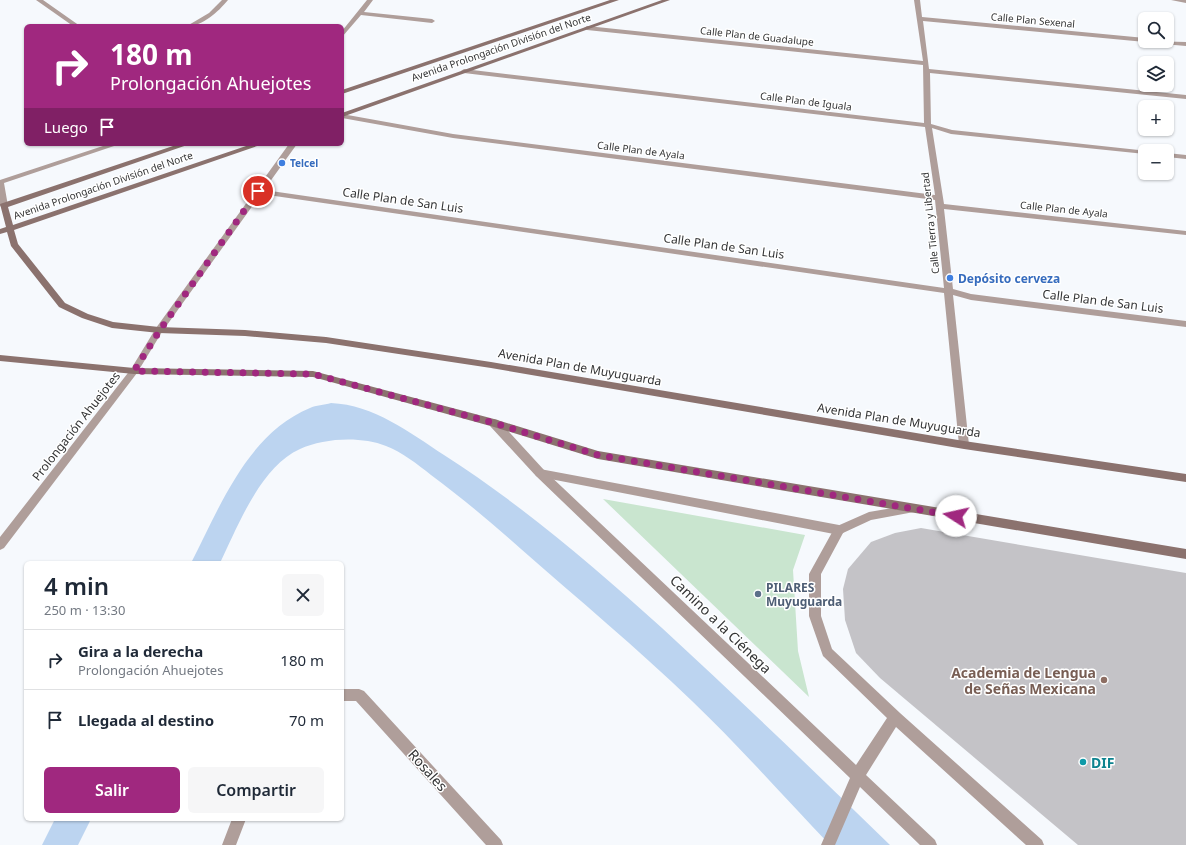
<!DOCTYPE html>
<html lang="es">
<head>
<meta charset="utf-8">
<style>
  body { margin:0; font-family:"Noto Sans",sans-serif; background:#f6f6f7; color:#1f2937; height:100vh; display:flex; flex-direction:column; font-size:15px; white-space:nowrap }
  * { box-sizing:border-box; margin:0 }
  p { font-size:13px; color:#747a83 }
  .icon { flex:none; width:22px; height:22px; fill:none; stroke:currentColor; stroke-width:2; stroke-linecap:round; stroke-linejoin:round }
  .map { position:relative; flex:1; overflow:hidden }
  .details { position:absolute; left:24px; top:561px; width:320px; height:260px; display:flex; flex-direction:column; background:#fff; border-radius:6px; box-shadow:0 1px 3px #0004 }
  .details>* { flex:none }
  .guide { position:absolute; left:24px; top:24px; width:320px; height:122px; border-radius:6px; box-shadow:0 1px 3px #0004; background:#a0287f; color:#fff; overflow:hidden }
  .fabs { position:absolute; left:1138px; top:12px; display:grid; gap:8px }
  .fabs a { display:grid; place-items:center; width:36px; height:36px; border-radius:6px; background:#fff; box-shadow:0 1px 3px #0004; font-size:20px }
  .pin { position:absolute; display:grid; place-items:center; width:34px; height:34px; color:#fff; margin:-17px; border:2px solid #fff; border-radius:50%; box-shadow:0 1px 4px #0007 }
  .me { position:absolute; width:44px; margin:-22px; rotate:280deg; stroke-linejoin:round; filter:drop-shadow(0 0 3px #0008) }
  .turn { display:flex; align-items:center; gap:14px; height:84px; padding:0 20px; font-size:18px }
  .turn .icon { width:52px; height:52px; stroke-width:2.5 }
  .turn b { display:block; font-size:28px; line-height:34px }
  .then { display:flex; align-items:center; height:38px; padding:0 20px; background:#0003; gap:8px; font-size:15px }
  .round { display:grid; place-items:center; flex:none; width:42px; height:42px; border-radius:6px; background:#f6f6f7 }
  .headline { display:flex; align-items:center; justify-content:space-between; height:68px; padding:0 20px }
  h1 { font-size:24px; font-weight:600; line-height:30px }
  .primary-button { display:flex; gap:8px; margin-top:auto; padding:8px 20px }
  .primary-button a { flex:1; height:46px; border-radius:6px; background:#a0287f; color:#fff; font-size:16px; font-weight:600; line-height:46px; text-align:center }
  .primary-button a+a { background:#f6f6f7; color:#1f2937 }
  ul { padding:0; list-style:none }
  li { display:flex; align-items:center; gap:12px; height:60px; padding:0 20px; border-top:1px solid #e0e1e3 }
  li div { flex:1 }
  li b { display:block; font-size:15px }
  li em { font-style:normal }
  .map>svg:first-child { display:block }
  .green { fill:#c9e5cf }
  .water { fill:#bcd4f0 }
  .building { fill:#c4c3c7 }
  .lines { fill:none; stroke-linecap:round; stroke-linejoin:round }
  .lane { fill:#af9e9a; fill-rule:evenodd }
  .street { fill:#af9e9a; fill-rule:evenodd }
  .secondary { fill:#8b726e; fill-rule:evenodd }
  .route { stroke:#a0287f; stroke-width:7; stroke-dasharray:0 12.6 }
  .shop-dot { fill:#3f7fe0; stroke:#fff; stroke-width:1.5 }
  .service-dot { fill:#5c6f8a; stroke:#fff; stroke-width:1.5 }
  .education-dot { fill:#8d6e63; stroke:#fff; stroke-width:1.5 }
  .culture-dot { fill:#0f9aa8; stroke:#fff; stroke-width:1.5 }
  .labels { text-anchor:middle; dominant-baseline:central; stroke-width:3; stroke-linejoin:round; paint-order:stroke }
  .far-street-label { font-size:10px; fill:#333435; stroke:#fff }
  .far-shop-label { font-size:10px; font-weight:bold; fill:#366cbe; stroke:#fff; text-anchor:start }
  .street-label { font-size:12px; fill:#333435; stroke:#fff }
  .shop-label { font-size:12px; font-weight:bold; fill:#366cbe; stroke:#fff; text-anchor:start }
  .service-label { font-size:12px; font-weight:bold; fill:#4e5e75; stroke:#fff; text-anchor:start }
  .near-street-label { font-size:14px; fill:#333435; stroke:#fff }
  .near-education-label { font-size:14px; font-weight:bold; fill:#785e54; stroke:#fff; text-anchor:end }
  .near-culture-label { font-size:14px; font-weight:bold; fill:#0d838f; stroke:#fff; text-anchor:start }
</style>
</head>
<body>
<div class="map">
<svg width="1186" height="845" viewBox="0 0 1186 845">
  <rect width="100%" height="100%" fill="#f6f9fd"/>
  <path class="green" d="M603,499L805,535L793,570L798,651L809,697Z"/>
  <path class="water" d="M331,403C374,405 409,432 444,455C522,505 593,566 662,628C739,699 815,772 890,845H830C784,797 740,747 692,701C637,648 578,599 521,549C492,523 462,498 431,475C417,464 402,452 386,446C361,436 324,438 300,449C260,467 238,526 220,563H191C220,507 247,434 310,408C316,405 324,405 331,403Z
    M55,819H91L78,845H42Z"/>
  <path class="building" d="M921,528L1186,573V845H1078L880,678L856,653L845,620L843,589L848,569L871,542L895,533Z"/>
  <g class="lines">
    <path class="lane" d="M540,469L839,525L843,527L845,530L843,533L839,535L540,477L536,476L535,473L536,470Z"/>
    <path class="street" d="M36,0H43L80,26H73Z
      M222,0H228C218,12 203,26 187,26L209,13Z
      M367,0H373L364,12L432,19L435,21L432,23L361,15L342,37V31Z
      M914,0H920L922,17L1145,38V41H1147L1145,42L923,21L929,69L1186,95V99L930,73L931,124L952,130L1148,151H1145V154L951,134L932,128L944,204L1186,231V235L944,209L953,289L971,294L1186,321V327L971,300L953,295L969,445L968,448H960L959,445L944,293L261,194L162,332L137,373L4,548L0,550V537L131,369L156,328L289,144H297L264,190L944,288L935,200L453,138L342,118V114L453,134L935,195L925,127L464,73L461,71L464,69L924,123L923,65L587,30L584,28L587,26L923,61Z
      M1171,0H1186V3Z
      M1149,41L1186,42V46L1152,43Z
      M109,144H120L4,183L8,206L4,208L0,206V180Z
      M1167,153L1186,155V159L1167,157Z
      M494,419L498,420L544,470L856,765L887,718L823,656L809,616V574L835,527L869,512L910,505L914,506L915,509L914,512L871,520L843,533L821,574V616L832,649L900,713L1042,840L1044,845H1026L896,727L866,775L935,840L937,845H920L860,787L835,845H821L850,778L536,476L490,426L489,423L490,420Z
      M342,689H359L364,691L501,840L503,845H486L356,701H342Z
      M232,819H246L236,845H222Z"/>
    <path class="secondary" d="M610,0H619L342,94V90Z
      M662,0H670L342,117V113Z
      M179,144H190L8,207L13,225L252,144H263L14,230L18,244L65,303L88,314L113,322L159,327L245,330L326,337L491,362L964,441L1186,474V482L964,449L491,368L326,343L245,336L159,333L112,328L82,318L59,307L11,246L7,232L0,234V229L6,227L0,204Z
      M0,355L134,368L313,371L494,419L598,451L1186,549V559L598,459L494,427L313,377L134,374L0,361Z"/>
  </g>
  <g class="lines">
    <path class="route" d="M258,191L160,330L134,371L313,374L494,423L598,455L956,516"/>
  </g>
  <g class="shop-dot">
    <circle cx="282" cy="163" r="4"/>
    <circle cx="950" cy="278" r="4"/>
  </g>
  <circle class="service-dot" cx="758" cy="594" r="4"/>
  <circle class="education-dot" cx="1104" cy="680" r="4"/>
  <circle class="culture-dot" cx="1083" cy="762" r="4"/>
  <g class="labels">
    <g class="far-street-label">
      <text transform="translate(1033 20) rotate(5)">Calle Plan Sexenal</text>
      <text transform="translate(757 36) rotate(6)">Calle Plan de Guadalupe</text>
      <text transform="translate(501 47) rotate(-19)">Avenida Prolongación División del Norte</text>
      <text transform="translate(806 101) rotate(7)">Calle Plan de Iguala</text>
      <text transform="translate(641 150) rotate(7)">Calle Plan de Ayala</text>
      <text transform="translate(103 185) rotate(-19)">Avenida Prolongación División del Norte</text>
      <text transform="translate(1064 209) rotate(6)">Calle Plan de Ayala</text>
      <text transform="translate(930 223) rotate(-96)">Calle Tierra y Libertad</text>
    </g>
    <g class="far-shop-label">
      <text x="290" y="163">Telcel</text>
    </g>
    <g class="street-label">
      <text transform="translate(403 200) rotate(8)">Calle Plan de San Luis</text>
      <text transform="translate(724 246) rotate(8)">Calle Plan de San Luis</text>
      <text transform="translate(1103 301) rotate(7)">Calle Plan de San Luis</text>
      <text transform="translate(580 367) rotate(10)">Avenida Plan de Muyuguarda</text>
      <text transform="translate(899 420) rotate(9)">Avenida Plan de Muyuguarda</text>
      <text transform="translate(76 426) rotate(-52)">Prolongación Ahuejotes</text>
    </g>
    <g class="shop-label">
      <text x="958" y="278">Depósito cerveza</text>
    </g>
    <g class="service-label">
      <text x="766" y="587">PILARES<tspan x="766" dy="14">Muyuguarda</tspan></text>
    </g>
    <g class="near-street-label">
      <text transform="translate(721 624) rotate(44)">Camino a la Ciénega</text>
      <text transform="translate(428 770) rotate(48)">Rosales</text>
    </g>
    <g class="near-education-label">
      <text x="1096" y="672">Academia de Lengua<tspan x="1096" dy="16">de Señas Mexicana</tspan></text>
    </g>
    <g class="near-culture-label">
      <text x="1091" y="762">DIF</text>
    </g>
  </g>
</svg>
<div class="fabs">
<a><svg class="icon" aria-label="search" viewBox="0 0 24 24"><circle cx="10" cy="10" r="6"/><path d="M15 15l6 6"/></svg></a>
<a><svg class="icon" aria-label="layers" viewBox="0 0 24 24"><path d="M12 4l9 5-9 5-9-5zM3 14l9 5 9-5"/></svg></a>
<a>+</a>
<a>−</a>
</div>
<div class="pin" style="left:258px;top:191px;background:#d93025"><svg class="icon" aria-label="arrive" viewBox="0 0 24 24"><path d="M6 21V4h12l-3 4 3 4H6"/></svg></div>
<svg class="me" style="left:956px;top:516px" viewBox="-20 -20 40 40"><circle r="19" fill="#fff"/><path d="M0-13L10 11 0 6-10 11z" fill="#a0287f"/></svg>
<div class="guide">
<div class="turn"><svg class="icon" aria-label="right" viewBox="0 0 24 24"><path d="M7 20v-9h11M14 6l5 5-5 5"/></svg><div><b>180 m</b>Prolongación Ahuejotes</div></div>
<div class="then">Luego<svg class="icon" aria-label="arrive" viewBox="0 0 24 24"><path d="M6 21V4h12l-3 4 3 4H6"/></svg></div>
</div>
<section class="details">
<div class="headline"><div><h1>4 min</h1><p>250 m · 13:30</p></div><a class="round"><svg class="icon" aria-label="close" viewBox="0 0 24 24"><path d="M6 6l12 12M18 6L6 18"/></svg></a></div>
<ul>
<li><svg class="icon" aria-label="right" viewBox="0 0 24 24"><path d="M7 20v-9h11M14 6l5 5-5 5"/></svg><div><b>Gira a la derecha</b><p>Prolongación Ahuejotes</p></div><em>180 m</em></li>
<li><svg class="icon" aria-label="arrive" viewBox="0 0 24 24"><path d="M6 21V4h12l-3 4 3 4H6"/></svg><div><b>Llegada al destino</b></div><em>70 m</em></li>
</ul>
<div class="primary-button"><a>Salir</a><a>Compartir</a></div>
</section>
</div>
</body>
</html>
